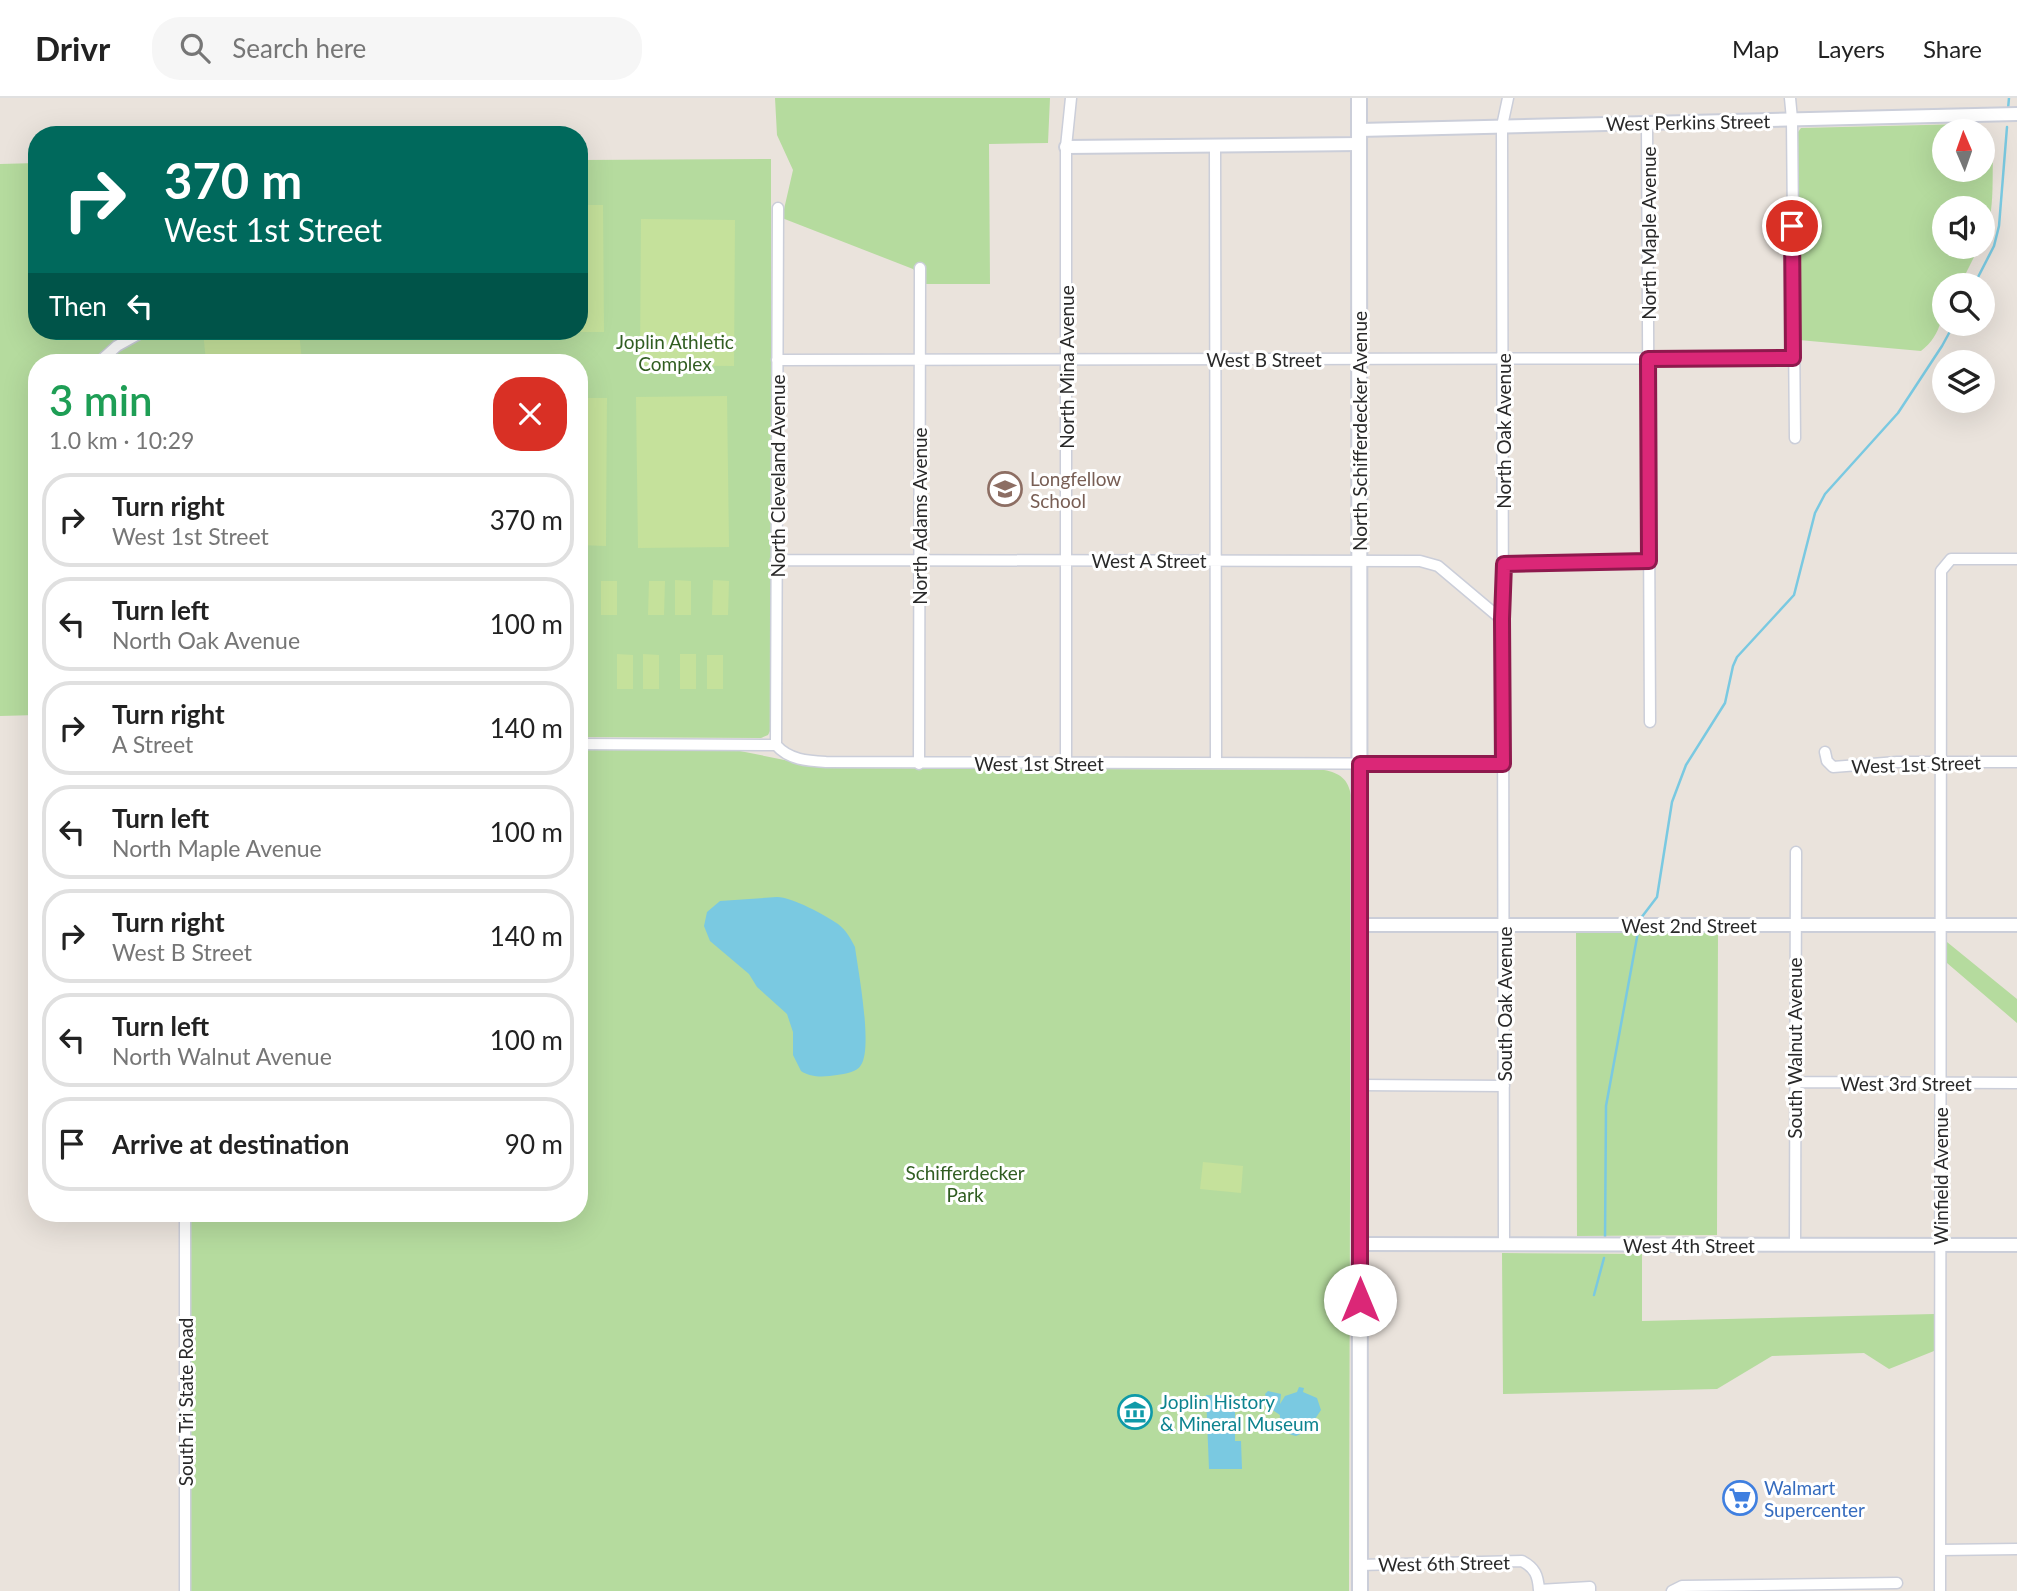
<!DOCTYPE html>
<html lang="en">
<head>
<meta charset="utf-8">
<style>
  body { margin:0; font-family:Lato,sans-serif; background:#f6f6f6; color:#222; height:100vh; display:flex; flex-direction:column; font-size:26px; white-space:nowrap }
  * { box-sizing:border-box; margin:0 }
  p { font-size:23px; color:#767676 }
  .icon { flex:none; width:38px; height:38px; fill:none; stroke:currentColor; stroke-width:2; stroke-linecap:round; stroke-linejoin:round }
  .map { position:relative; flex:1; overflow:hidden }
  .drawer { position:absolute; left:28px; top:256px; width:560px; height:868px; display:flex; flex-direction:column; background:#fff; border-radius:28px; box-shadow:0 7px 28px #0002 }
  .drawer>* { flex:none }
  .hud { position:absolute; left:28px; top:28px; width:560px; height:214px; border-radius:28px; box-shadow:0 7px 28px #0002; background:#00695c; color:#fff; overflow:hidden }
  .needle { width:46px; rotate:358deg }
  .buttons { position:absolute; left:1932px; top:21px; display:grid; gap:14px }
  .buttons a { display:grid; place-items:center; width:63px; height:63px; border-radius:50%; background:#fff; box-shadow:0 7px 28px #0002; font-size:35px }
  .pin { position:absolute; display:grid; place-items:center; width:60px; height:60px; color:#fff; margin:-30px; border:4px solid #fff; border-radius:50%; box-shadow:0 2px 7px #0007 }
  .me { position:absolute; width:77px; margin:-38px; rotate:0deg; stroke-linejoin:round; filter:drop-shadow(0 0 5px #0008) }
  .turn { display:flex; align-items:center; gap:24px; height:147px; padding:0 21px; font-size:32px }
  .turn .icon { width:91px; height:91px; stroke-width:2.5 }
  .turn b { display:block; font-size:49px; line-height:60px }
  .then { display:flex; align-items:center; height:66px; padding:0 21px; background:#0003; gap:14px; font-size:26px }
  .round { display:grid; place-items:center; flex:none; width:74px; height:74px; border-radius:28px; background:#f6f6f6 }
  .overview { display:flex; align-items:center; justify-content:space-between; height:119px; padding:0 21px }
  h1 { font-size:42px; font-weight:600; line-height:52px; color:#1e9e55 }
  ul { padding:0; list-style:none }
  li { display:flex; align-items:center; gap:21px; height:94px; margin:0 14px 10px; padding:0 7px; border:4px solid #e0e0e0; border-radius:28px }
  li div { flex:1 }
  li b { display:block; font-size:26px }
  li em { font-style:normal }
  header { display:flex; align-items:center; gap:42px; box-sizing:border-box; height:98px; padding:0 35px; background:#fff; border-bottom:2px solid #e0e0e0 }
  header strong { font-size:33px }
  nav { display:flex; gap:38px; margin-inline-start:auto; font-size:24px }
  .search { width:490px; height:63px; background:#f6f6f6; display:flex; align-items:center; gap:18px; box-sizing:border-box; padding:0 24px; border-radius:28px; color:#767676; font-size:26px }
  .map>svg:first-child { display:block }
  .green { fill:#b5db9e }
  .pitch { fill:#c5e19b }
  .water { fill:#7ac9e1 }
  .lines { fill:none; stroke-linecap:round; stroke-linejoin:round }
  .stream { stroke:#7ac9e1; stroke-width:2.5 }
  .minor-casing { stroke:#cbced9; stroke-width:13 }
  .tertiary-casing { stroke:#cbced9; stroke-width:16 }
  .secondary-casing { stroke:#cbced9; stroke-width:18 }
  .minor { stroke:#fff; stroke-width:10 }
  .tertiary { stroke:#fff; stroke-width:12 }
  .secondary { stroke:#fff; stroke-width:14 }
  .route-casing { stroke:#8e194d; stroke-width:18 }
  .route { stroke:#db2777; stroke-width:12 }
  .labels { text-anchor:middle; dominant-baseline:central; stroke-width:6; stroke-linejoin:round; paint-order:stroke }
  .street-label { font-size:19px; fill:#292929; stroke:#fff }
  .park-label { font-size:19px; fill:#305d21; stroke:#fff }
  .education-label { font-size:19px; fill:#785e54; stroke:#fff; text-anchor:start }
  .culture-label { font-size:19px; fill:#0d838f; stroke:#fff; text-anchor:start }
  .shop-label { font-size:19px; fill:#366cbe; stroke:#fff; text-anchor:start }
</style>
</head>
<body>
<header>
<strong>Drivr</strong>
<div class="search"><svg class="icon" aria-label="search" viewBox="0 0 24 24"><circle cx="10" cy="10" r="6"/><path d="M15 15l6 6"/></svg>Search here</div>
<nav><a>Map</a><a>Layers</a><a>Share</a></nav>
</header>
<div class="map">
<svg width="2017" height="1493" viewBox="0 0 2017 1493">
  <rect width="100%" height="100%" fill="#eae3dc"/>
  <path class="green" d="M775,0H1050L1048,45L989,46L990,186H925L913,171L782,120L793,72L777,37Z
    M1966,26V33H1944V72H1983V55L1993,58C1992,85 1995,117 1983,141V110H1944V149H1979L1960,187H1944C1944,214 1943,236 1921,253L1799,242L1798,34L1801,30Z
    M771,61V631L768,637L761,640L579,639V264H37V617L0,618V66L37,65V233H579V62Z
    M579,650L735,652L824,670L1324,672C1340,675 1348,681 1351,697L1349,1493H189V1115H579Z
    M1576,832H1718L1717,1137L1577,1138Z
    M1947,844L2017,901V925L1947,865Z
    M1502,1155L1642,1156V1223L1934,1216V1253L1889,1271L1864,1255L1772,1258L1717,1291L1503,1296Z"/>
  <path class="pitch" d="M579,107H603L604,234H510L579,233Z
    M641,121L735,122L734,268L640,267Z
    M203,233H299L302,264H206Z
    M727,298L729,449L638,450L636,299Z
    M579,300H607L606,448L579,447Z
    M675,482L691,483V517H675Z
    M713,482L729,483L728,517H712Z
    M601,483H617V517H601Z
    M649,483H665L664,517H648Z
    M617,556L633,557V591H617Z
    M643,556L659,557V591H643Z
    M680,556H696V591H680Z
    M707,557H723V591H707Z
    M1203,1064L1243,1068L1241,1095L1200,1091Z"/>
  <path class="water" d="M777,799C792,799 825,817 838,826C846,832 851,841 855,849C858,872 873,949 861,967C857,974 845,976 837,977C825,979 811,980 801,973L793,957V934L787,916L757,889L749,876L710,843L704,828L707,814L720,803Z
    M1299,1289L1304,1290L1303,1294L1317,1300L1321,1312L1307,1333L1296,1338C1284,1336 1279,1327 1280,1317L1271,1311L1265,1296L1268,1293L1281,1296L1280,1306L1285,1298L1297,1294Z
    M1206,1297H1235V1343H1241L1242,1371H1209Z"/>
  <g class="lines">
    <path class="stream" d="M2008,11L2009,0
      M1974,187L1994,148L1999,128L2007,29
      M1641,820L1657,799L1672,704L1686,667L1725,605L1733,568L1737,559L1794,497L1815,415L1825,396L1898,315L1942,248L1954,226
      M1605,1141L1606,1008L1638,834
      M1594,1197L1604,1160"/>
    <g class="minor-casing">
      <path id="minor" d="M1790,0L1792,21L1795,340
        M1647,25L1650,624
        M274,37V36
        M1215,48L1216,665
        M777,262L1793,260
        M99,264L117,248L144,233
        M776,462L1420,463L1438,468L1501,521
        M1504,466L1649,463
        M579,646L776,647C789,662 808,663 826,664L1503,666
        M776,647L778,110
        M1825,654L1827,663L1833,669L1897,664H2017
        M1066,664V49L1071,0
        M919,666L920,170
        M1794,984L2017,985
        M1360,987L1504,988
        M185,1115V1493
        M1504,1146L1502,28L1508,0
        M1795,1147L1796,754
        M1940,1452L2017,1451
        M1359,1467L1522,1463C1535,1470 1538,1477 1539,1492L1590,1489V1493
        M1672,1493L1682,1488L1897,1485
        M1940,1493L1941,473L1951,461H2017"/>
    </g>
    <g class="tertiary-casing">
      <path id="tertiary" d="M1359,32L2017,16
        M1066,49L1359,46
        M1360,827H2017
        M1361,1146L2017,1147"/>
    </g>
    <g class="secondary-casing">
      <path id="secondary" d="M1359,0L1360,1493"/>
    </g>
    <use href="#minor" class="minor"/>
    <use href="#tertiary" class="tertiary"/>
    <use href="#secondary" class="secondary"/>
  </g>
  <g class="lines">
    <g class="route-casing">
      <path id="route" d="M1360,1202V666H1503L1502,521L1504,466L1649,463L1648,261L1793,260L1792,128"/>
    </g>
    <use href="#route" class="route"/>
  </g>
  <defs>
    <g id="school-ring" transform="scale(1.75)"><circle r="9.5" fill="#fff" stroke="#8d6e63" stroke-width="1.5"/><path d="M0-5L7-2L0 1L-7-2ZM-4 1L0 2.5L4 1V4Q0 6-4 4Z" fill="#8d6e63"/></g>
    <g id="museum-ring" transform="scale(1.75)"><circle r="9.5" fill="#fff" stroke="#0f9aa8" stroke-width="1.5"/><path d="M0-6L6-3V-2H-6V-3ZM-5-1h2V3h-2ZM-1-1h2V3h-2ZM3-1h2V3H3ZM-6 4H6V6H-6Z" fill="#0f9aa8"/></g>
    <g id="supermarket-ring" transform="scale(1.75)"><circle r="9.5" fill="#fff" stroke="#3f7fe0" stroke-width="1.5"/><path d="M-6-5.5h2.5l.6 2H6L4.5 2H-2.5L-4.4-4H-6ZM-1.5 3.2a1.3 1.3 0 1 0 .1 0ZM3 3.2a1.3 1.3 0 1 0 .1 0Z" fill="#3f7fe0"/></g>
  </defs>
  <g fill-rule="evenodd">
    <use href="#school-ring" x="1005" y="391"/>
    <use href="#museum-ring" x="1135" y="1314"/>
    <use href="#supermarket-ring" x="1740" y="1400"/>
  </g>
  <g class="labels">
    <g class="street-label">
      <text transform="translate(1688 24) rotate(-1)">West Perkins Street</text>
      <text transform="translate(1648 135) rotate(-90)">North Maple Avenue</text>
      <text x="1264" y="261">West B Street</text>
      <text transform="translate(1066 269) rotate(-90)">North Mina Avenue</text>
      <text transform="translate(1359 333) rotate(-90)">North Schifferdecker Avenue</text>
      <text transform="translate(1503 333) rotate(-90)">North Oak Avenue</text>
      <text transform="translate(777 378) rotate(-90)">North Cleveland Avenue</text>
      <text transform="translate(919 418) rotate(-90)">North Adams Avenue</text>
      <text x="1149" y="462">West A Street</text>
      <text x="1039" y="665">West 1st Street</text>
      <text transform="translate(1916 666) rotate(-2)">West 1st Street</text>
      <text x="1689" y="827">West 2nd Street</text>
      <text transform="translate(1504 906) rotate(-90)">South Oak Avenue</text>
      <text transform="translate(1794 950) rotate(-90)">South Walnut Avenue</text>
      <text x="1906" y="985">West 3rd Street</text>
      <text transform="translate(1940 1078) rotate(-90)">Winfield Avenue</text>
      <text x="1689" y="1147">West 4th Street</text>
      <text transform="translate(185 1304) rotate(-90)">South Tri State Road</text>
      <text transform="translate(1444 1465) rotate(-1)">West 6th Street</text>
    </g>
    <g class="park-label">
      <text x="675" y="243">Joplin Athletic<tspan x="675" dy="22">Complex</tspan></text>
      <text x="965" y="1074">Schifferdecker<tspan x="965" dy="22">Park</tspan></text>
    </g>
    <g class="education-label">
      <text x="1030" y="380">Longfellow<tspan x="1030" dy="22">School</tspan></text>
    </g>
    <g class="culture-label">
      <text x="1160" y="1303">Joplin History<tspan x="1160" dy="22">&amp; Mineral Museum</tspan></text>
    </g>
    <g class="shop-label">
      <text x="1764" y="1389">Walmart<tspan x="1764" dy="22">Supercenter</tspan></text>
    </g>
  </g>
</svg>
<div class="buttons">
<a><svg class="needle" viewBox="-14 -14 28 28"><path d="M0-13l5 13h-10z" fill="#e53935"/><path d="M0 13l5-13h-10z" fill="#767676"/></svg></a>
<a><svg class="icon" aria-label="sound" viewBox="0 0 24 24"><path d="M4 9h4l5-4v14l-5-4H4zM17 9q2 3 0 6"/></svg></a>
<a><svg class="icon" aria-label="search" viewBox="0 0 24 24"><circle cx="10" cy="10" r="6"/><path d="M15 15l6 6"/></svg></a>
<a><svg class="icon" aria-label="layers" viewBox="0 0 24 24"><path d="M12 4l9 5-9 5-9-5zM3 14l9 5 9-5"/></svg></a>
</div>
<div class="pin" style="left:1792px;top:128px;background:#d93025"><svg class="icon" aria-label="arrive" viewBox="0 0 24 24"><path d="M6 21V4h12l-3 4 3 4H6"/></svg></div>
<svg class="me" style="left:1360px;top:1202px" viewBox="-20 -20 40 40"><circle r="19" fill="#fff"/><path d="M0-13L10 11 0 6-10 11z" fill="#db2777"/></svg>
<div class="hud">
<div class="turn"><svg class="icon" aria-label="right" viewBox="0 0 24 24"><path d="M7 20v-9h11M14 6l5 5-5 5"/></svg><div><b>370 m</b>West 1st Street</div></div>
<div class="then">Then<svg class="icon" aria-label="left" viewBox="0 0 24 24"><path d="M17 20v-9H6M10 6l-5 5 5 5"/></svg></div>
</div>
<section class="drawer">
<div class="overview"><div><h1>3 min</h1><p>1.0 km · 10:29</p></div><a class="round" style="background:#d93025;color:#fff"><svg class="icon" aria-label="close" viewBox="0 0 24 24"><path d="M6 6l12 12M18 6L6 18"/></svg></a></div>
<ul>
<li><svg class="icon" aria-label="right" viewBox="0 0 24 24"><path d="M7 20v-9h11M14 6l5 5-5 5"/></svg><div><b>Turn right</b><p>West 1st Street</p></div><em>370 m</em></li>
<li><svg class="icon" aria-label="left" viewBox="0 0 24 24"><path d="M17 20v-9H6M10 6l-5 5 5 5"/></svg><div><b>Turn left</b><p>North Oak Avenue</p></div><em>100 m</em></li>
<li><svg class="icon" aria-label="right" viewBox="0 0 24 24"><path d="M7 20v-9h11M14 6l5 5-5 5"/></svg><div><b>Turn right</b><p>A Street</p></div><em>140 m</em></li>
<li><svg class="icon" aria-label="left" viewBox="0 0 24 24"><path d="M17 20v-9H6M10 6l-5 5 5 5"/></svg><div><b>Turn left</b><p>North Maple Avenue</p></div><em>100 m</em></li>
<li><svg class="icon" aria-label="right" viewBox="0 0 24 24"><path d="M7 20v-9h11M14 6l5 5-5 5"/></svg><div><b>Turn right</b><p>West B Street</p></div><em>140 m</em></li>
<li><svg class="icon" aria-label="left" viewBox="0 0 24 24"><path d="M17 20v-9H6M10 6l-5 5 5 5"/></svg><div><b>Turn left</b><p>North Walnut Avenue</p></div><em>100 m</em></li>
<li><svg class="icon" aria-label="arrive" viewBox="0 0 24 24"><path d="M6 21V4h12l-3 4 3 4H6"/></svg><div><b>Arrive at destination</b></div><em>90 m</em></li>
</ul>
</section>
</div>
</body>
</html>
